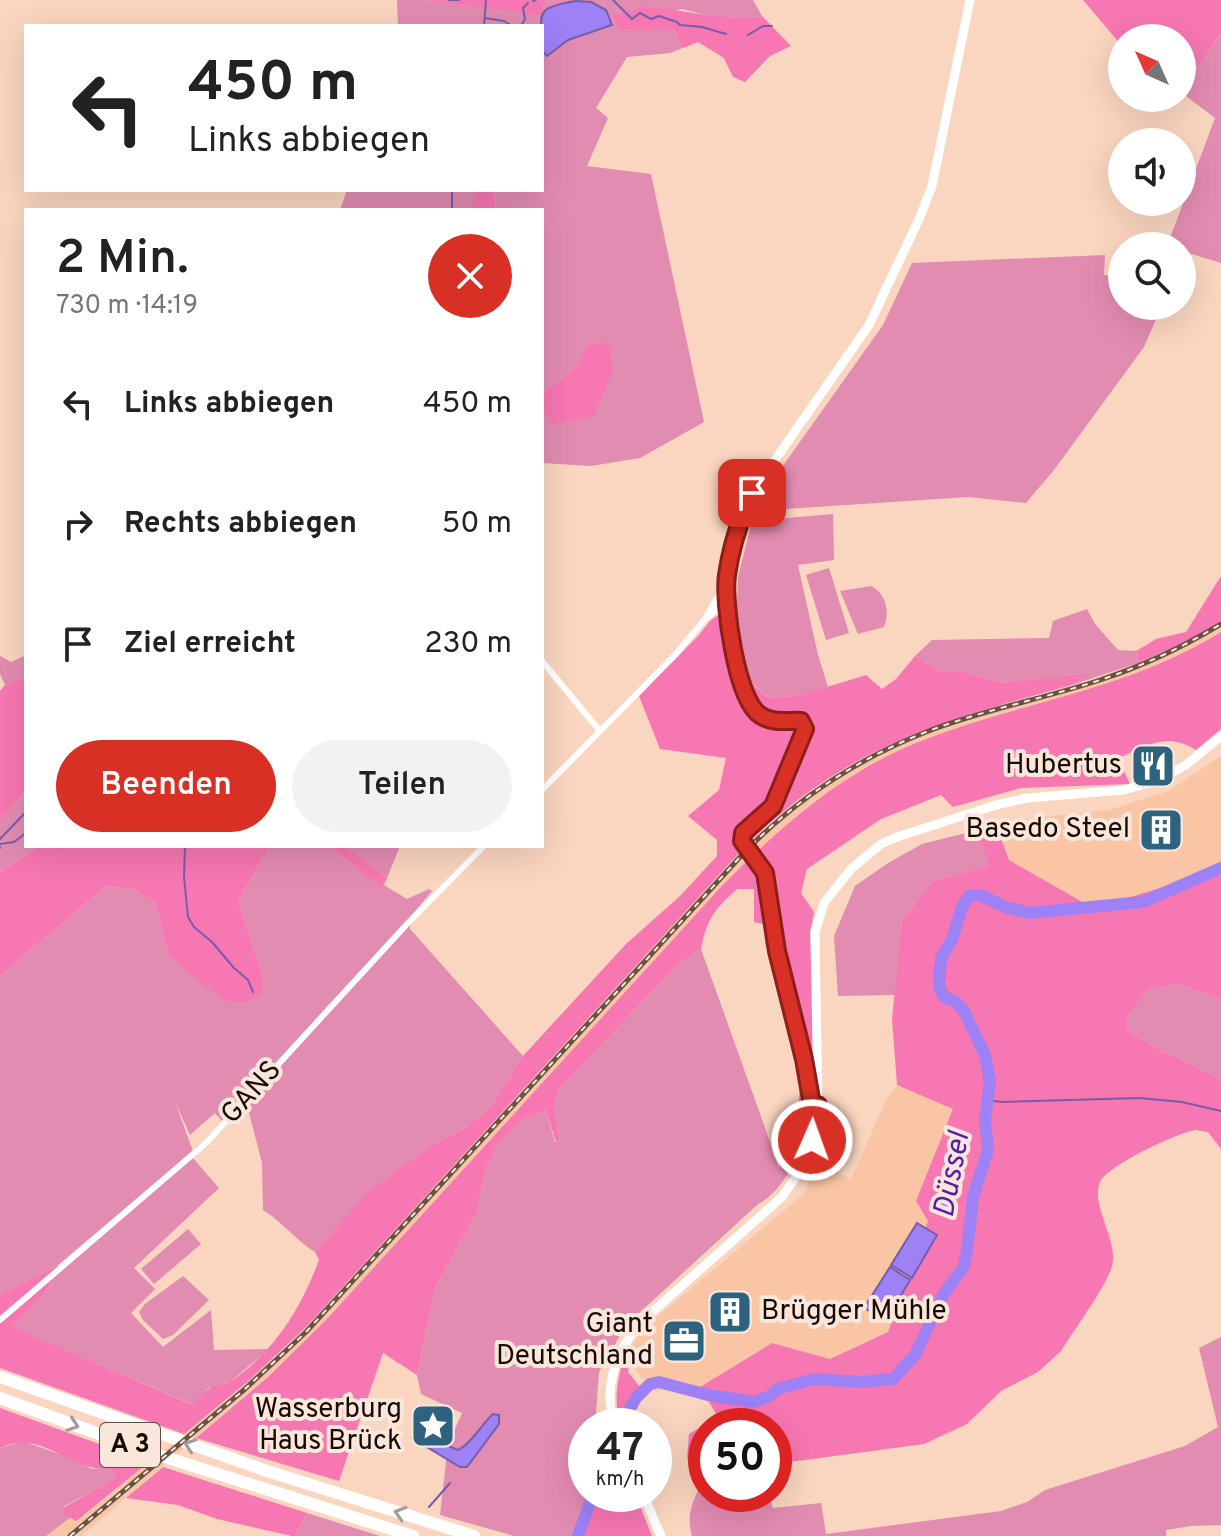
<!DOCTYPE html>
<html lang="de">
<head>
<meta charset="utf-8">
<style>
  body { margin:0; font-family:Overpass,sans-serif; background:#f2f2f2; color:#222; height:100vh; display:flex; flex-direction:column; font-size:30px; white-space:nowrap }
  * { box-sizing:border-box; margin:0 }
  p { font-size:26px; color:#767676 }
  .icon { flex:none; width:44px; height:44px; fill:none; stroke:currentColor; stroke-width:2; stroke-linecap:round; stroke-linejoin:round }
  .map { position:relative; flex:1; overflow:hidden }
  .panel { position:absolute; left:24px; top:208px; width:520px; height:640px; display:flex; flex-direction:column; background:#fff; border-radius:0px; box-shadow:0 8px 32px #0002 }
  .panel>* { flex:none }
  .top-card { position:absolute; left:24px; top:24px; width:520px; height:168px; border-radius:0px; box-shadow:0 8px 32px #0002; background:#fff; color:#222; overflow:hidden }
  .needle { width:52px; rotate:315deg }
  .controls { position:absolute; left:1108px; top:24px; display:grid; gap:16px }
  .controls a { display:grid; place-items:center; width:88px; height:88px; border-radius:50%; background:#fff; box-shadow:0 8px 32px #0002; font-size:40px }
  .speed { position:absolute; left:568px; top:1408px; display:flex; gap:16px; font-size:40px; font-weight:700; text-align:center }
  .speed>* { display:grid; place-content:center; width:104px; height:104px; border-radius:50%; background:#fff; box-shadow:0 8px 32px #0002; line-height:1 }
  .speed small { font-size:20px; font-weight:400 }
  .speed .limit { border:12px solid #d22; background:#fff; color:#111 }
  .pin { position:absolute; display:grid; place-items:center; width:68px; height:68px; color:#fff; margin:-34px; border-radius:16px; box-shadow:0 4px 12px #0006 }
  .me { position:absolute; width:88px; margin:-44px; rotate:2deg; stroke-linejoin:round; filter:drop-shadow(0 0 6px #0008) }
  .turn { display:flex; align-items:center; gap:28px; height:168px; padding:0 32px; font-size:36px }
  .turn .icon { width:104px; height:104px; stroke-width:2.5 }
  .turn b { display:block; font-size:56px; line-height:68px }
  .round { display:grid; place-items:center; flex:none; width:84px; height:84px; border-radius:42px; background:#f2f2f2 }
  .summary { display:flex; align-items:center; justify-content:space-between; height:136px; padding:0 32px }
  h1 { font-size:48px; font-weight:600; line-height:60px }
  .cta { display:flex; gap:16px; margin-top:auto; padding:16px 32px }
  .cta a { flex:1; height:92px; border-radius:48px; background:#d93025; color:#fff; font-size:32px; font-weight:600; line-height:92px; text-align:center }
  .cta a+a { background:#f2f2f2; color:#222 }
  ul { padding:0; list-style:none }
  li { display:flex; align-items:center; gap:24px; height:120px; padding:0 32px }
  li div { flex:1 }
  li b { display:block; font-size:30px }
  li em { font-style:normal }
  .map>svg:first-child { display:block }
  .built { fill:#f9c5a4 }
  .green { fill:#e28cb1 }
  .forest { fill:#f777b2 }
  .water { fill:#9e81f5; stroke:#765dac; stroke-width:2 }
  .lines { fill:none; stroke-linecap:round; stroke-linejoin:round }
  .stream { stroke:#765dac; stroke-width:2 }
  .river { stroke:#9e81f5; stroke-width:12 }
  .street { stroke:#fff; stroke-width:6 }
  .secondary { stroke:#fff; stroke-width:9 }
  .highway { stroke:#fff; stroke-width:12 }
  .rail-casing { stroke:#685145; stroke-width:5 }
  .rail { stroke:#f9e7db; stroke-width:2; stroke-dasharray:6; stroke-linecap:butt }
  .oneway { stroke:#a39d9a }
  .route-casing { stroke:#8d1f18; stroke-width:20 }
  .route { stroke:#d93025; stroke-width:14 }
  .labels { text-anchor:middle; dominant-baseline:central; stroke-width:8; stroke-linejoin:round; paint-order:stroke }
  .shield { fill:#f9e7db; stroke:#5c4c44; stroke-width:2 }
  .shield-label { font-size:26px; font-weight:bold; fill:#190a03 }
  .poi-label { font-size:28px; fill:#190a03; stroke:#f9e7db; text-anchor:end }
  .street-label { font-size:28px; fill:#190a03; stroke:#f9e7db }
  .water-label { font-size:30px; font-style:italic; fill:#551ea8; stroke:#f9e7db }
</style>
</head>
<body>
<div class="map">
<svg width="1221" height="1536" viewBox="0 0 1221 1536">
  <rect width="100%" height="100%" fill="#fad5bf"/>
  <path class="built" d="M1221,621V632L1195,648L1157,666L1100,688L931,738L854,775L809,806L720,888L327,1319L288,1359L81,1536H46L71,1517L92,1509L247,1382L307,1326L748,843L802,797L850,766L898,741L953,719L1096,679L1190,640Z
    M1221,756V870L1093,908L1009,860L995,822L1110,810L1169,791Z
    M897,1085L954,1108L917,1200L928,1221L888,1332L830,1359L772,1343L700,1387L654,1391L637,1371L626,1353L645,1327L805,1193L815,1162L851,1179L887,1098Z"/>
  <path class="green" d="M397,0H426L540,14L546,0H753L762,16L745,18L715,17L681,9L620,29H673L683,48L670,53L627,57L596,108L608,118L587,166L651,174L704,422L640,458L591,466L542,463V410L552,425L576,367L542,394V210H496L494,190H542V26H398Z
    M1221,33V263L1182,251V246H1167L1215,118L1182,93V68L1199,66Z
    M347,190H477V192L470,210H340Z
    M1105,255L1104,275L1122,276V306H1157L1156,319L1144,347L1054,470L1026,503L968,497L755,511L765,491L883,325L912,263Z
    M833,514L834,560L798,565L818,655L828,687L801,695L769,698L743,675L731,603L737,600L738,577L752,521Z
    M829,568L849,633L826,640L806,575Z
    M871,586C886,593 890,612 884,627L858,634L840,591Z
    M1087,609L1095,624L1118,650L1136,651L1138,663L1072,685L1087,675L1002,683L964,672H942L915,656L932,640L1049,638L1053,621Z
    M26,655V677L5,685L0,674V656L11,662Z
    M26,790V846H39L0,872V820Z
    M978,830L990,866L933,881L902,920L895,995L838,996L834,936L855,886L888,863L922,844Z
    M270,846H329L381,887L384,885L407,899L429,889L432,891L410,917V929L523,1056L491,1106L466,1127L431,1146L369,1192L315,1252C295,1240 283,1222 263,1210L262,1163L245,1097L222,1121L215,1113L190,1135L175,1102L193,1151L58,1265L0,1295V976L106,886L133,889L155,902L168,954L263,977L238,901Z
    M346,846H400L387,878Z
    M701,949L779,1167C799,1143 798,1112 800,1082C821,1115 792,1188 758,1204L626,1325L599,1372L595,1426H586L588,1494L574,1536H514L440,1515L448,1445L462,1413L421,1394L417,1375L435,1289L477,1212L485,1171L498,1144L522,1120L546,1110L555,1142L560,1140C556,1121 550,1105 561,1087L679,964Z
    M1177,984L1221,999V1080L1177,1057L1163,1052L1127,1030V1017L1147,989Z
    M193,1158L219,1188L134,1268L155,1289L131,1313L163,1347L211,1310L214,1350L269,1349L231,1381L208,1388L194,1405L11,1327L44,1294L61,1268Z
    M188,1229L201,1244L154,1284L141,1269Z
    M183,1276L209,1300L173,1335L163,1339L143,1320L139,1312L145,1304Z
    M1221,1337V1525L1191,1526L1166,1530V1536H692C685,1512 695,1496 706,1475V1494H768L773,1508L821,1503L826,1534L1001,1511L1027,1502L1045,1490L1185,1446L1218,1427L1199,1348Z
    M23,1441L70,1458L92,1469L112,1467L117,1478L63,1507L71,1517L46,1536H0V1448Z
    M307,1513L380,1536H295Z"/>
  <path class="forest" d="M426,0H546L541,15Z
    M1083,0H1221V33L1199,66L1182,68V38H1122V46Z
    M645,7C685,9 723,22 762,16L791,46L770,56L745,82L733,77L724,58L698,42L683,48L673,29H620L612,16Z
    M477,190H494L496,210H470Z
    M608,343L613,370L594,416L552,425L542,410V394L576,367L588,345Z
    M1221,576V621L1190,640L1138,663L1136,651L1156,639L1186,632Z
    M724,611L731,664L742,691L751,683L769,698L801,695L866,675L882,689L896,679L915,656L942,672H964L1002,683L1089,674L1072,685C985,709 896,732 820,784C794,801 771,822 748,843L307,1326L247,1382L184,1434L0,1368V1295L58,1265L61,1268L44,1294L12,1327L193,1405C198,1399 204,1391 211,1387C218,1384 227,1384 234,1379C276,1349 301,1308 319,1260L315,1252L368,1192L431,1146L466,1127L491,1106L523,1056L626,944L680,896L717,856V840L688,816L719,790L726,758L660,749L639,696L698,636L710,621Z
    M1221,632V729L1196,750C1165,731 1148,746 1118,758L1130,784L1021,788L953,807L941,795L881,819L807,869L801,893L814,912L810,931L815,1090L782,947L766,948L763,924L754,922V889H737C715,909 707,918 701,949L679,964L561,1087C550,1105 556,1120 560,1140L556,1142L546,1110L522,1120L498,1144L485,1171L477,1212L435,1289L417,1375L383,1353L339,1481L196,1438L268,1377L327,1319L720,888C774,833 830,782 902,749C1007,703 1122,694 1221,632Z
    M26,677V790L0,820V691L5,685Z
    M995,822L1009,860L1093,908L1221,870V999L1177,984L1148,989L1127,1017V1030L1163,1052L1177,1057L1221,1080V1149L1208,1132C1207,1132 1197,1130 1196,1130C1178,1132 1107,1166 1100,1182C1090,1205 1119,1241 1112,1266C1106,1287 1074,1330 1061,1351L1038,1372L1001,1391L967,1424L924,1444L782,1463L774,1462V1426H706V1471L687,1459L689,1434L718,1417L700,1387L772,1343L830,1359L888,1332L928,1221L916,1201L953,1109L897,1085L892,1019L902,920L933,881L989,866L978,830Z
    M39,846H270L238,901L263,977L261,993L247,1002H229L202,984L168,954L155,902L133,889L106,886L0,976V872Z
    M329,846H346L387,878L382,888Z
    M626,1352L629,1357L628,1372L640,1387L618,1414C614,1393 619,1372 626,1352Z
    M0,1408L149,1462L76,1521L64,1514L63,1508L116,1478L112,1467C74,1478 45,1427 0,1448Z
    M163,1467L307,1513L295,1536H292L217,1519L178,1505L126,1498Z
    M588,1494H635L652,1536H574Z"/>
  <path class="water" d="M576,1L591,2L606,10L612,25L568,40L547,56L542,51C542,13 532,8 576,1Z
    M954,1161L961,1166L950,1213L947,1215L937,1209Z
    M917,1223L937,1235L912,1278L891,1265Z
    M890,1267L910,1280L886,1321L864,1308Z
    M493,1414L499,1415V1424L467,1467H460L412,1438L413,1435L417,1433L458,1450C471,1444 481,1425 493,1414Z"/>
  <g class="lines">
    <path class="stream" d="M449,0H459
      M613,0L632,19L640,13L651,19L659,16L677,22L680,25L702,27L726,34
      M533,1L536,0
      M485,18L504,21L512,26
      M484,26L486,0
      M521,26L525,19L523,8L528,3
      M748,35L763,26H772
      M452,210V190
      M0,839L26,812
      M0,844L14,842L26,833
      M185,846L184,877L188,917L194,927L212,942L234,968L248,980L253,992
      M0,847V848
      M987,1100L1002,1102L1140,1098L1182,1102L1221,1111
      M429,1507L450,1483"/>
    <path class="river" d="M620,1426L636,1398L650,1384L659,1382L708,1395L754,1402L770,1396L777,1389L814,1379L863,1382L893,1379L915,1355L945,1292L963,1268L967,1252L973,1197L988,1150L985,1120L990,1081L985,1055L965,1013L956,1002L944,997L939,987L941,958L952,940L962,907L969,896L980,895L1005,907L1029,913L1143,902L1221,868
      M578,1536L593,1494"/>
    <path class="street" d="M707,615L726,583
      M542,661L599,730
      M542,790L674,656L706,618L727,602
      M0,1320L206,1143L408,923L484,846"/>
    <path class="secondary" d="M818,1105L813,1104L811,1099L804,1059L777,951L765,873L742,841L743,833L765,816L773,806L805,726L801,721C786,720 773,724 759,715C736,700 723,602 727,575C732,547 740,519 752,493L869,325L920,217L932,186L970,0
      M615,1426C602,1388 616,1351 641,1322L782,1197L800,1171L810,1149L818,1105L815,933L824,903L851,869L881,844L897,837L996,805L1027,798L1124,790L1156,781L1186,765L1221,736
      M643,1494L661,1536"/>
    <path class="highway" d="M0,1377L267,1471L474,1536
      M0,1398L149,1452L413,1536"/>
    <g class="rail-casing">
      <path id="rail" d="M70,1536L245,1389L306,1332L741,856C793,801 855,760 926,732C982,710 1043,699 1100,680C1143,666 1183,647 1221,624"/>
    </g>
    <use href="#rail" class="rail"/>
  </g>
  <defs><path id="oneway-chevron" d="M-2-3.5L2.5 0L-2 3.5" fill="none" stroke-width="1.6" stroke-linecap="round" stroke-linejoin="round" transform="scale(2)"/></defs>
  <g class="oneway">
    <use href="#oneway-chevron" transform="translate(73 1425) rotate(20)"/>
    <use href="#oneway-chevron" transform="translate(190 1445) rotate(-161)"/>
    <use href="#oneway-chevron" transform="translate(400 1513) rotate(-163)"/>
  </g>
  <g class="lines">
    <g class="route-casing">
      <path id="route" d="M752,493C740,519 731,547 727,575C723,601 736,700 760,715C773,724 787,720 801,721L805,729L773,806L743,833L742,841L765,873L777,951L804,1059L811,1099L813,1104L818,1105L812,1140"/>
    </g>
    <use href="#route" class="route"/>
  </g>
  <defs>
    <g id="restaurant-square" transform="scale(2.3)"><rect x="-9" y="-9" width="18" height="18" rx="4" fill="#2d637f" stroke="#f9e7db"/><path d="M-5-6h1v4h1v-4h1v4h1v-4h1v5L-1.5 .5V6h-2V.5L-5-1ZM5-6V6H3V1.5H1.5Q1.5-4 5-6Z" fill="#fff"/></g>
    <g id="building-square" transform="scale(2.3)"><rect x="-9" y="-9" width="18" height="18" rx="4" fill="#2d637f" stroke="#f9e7db"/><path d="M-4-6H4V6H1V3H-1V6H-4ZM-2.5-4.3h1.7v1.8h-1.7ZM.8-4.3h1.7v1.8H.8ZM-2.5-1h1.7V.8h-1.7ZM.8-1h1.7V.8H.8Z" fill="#fff"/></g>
    <g id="office-square" transform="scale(2.3)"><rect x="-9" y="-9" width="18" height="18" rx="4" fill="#2d637f" stroke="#f9e7db"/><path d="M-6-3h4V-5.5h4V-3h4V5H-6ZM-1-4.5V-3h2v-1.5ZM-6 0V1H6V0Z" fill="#fff"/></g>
    <g id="sight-square" transform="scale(2.3)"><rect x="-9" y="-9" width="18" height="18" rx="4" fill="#2d637f" stroke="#f9e7db"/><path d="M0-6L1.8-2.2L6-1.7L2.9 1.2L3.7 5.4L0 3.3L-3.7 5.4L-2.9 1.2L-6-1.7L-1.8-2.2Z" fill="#fff"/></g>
  </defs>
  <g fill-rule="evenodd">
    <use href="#restaurant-square" x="1153" y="766"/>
    <use href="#building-square" x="1161" y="830"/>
    <use href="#building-square" x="730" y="1312"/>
    <use href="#office-square" x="684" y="1341"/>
    <use href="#sight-square" x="433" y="1426"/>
  </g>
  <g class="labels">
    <rect class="shield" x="100" y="1423" width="60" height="44" rx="6"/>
    <g class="shield-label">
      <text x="130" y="1445">A 3</text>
    </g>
    <g class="poi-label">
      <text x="1122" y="766">Hubertus</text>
      <text x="1130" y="830">Basedo Steel</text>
      <text x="761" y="1312" text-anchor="start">Brügger Mühle</text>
      <text x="653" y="1325">Giant<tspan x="653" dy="32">Deutschland</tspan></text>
      <text x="402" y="1410">Wasserburg<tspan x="402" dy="32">Haus Brück</tspan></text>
    </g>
    <g class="street-label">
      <text transform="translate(252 1093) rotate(-48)">GANS</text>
    </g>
    <g class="water-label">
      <text transform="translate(953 1175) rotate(-79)">Düssel</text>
    </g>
  </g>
</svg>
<div class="controls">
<a><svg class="needle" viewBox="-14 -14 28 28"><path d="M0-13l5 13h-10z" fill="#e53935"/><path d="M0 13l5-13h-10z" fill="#767676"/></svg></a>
<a><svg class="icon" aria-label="sound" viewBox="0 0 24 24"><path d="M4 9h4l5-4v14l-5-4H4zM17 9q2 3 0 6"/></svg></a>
<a><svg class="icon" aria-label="search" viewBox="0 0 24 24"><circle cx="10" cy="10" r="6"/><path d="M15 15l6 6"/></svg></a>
</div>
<div class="speed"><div>47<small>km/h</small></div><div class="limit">50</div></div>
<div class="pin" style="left:752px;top:493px;background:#d93025"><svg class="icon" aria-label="arrive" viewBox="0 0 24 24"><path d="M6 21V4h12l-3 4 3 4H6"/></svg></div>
<svg class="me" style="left:812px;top:1140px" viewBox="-20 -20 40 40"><circle r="17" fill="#d93025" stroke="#fff" stroke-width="3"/><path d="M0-11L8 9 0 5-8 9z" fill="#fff"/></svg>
<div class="top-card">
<div class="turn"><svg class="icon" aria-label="left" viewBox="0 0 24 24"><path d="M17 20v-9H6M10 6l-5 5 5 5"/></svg><div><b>450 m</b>Links abbiegen</div></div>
</div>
<section class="panel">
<div class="summary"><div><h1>2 Min.</h1><p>730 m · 14:19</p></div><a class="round" style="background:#d93025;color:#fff"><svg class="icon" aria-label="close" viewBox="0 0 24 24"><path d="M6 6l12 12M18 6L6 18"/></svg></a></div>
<ul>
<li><svg class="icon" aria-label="left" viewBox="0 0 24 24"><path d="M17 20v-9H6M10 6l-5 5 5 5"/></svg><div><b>Links abbiegen</b></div><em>450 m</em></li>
<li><svg class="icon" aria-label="right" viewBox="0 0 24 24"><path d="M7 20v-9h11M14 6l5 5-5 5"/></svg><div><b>Rechts abbiegen</b></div><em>50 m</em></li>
<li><svg class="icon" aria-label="arrive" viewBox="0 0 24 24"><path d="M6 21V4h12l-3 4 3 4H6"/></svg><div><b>Ziel erreicht</b></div><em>230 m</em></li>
</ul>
<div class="cta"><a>Beenden</a><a>Teilen</a></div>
</section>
</div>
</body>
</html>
